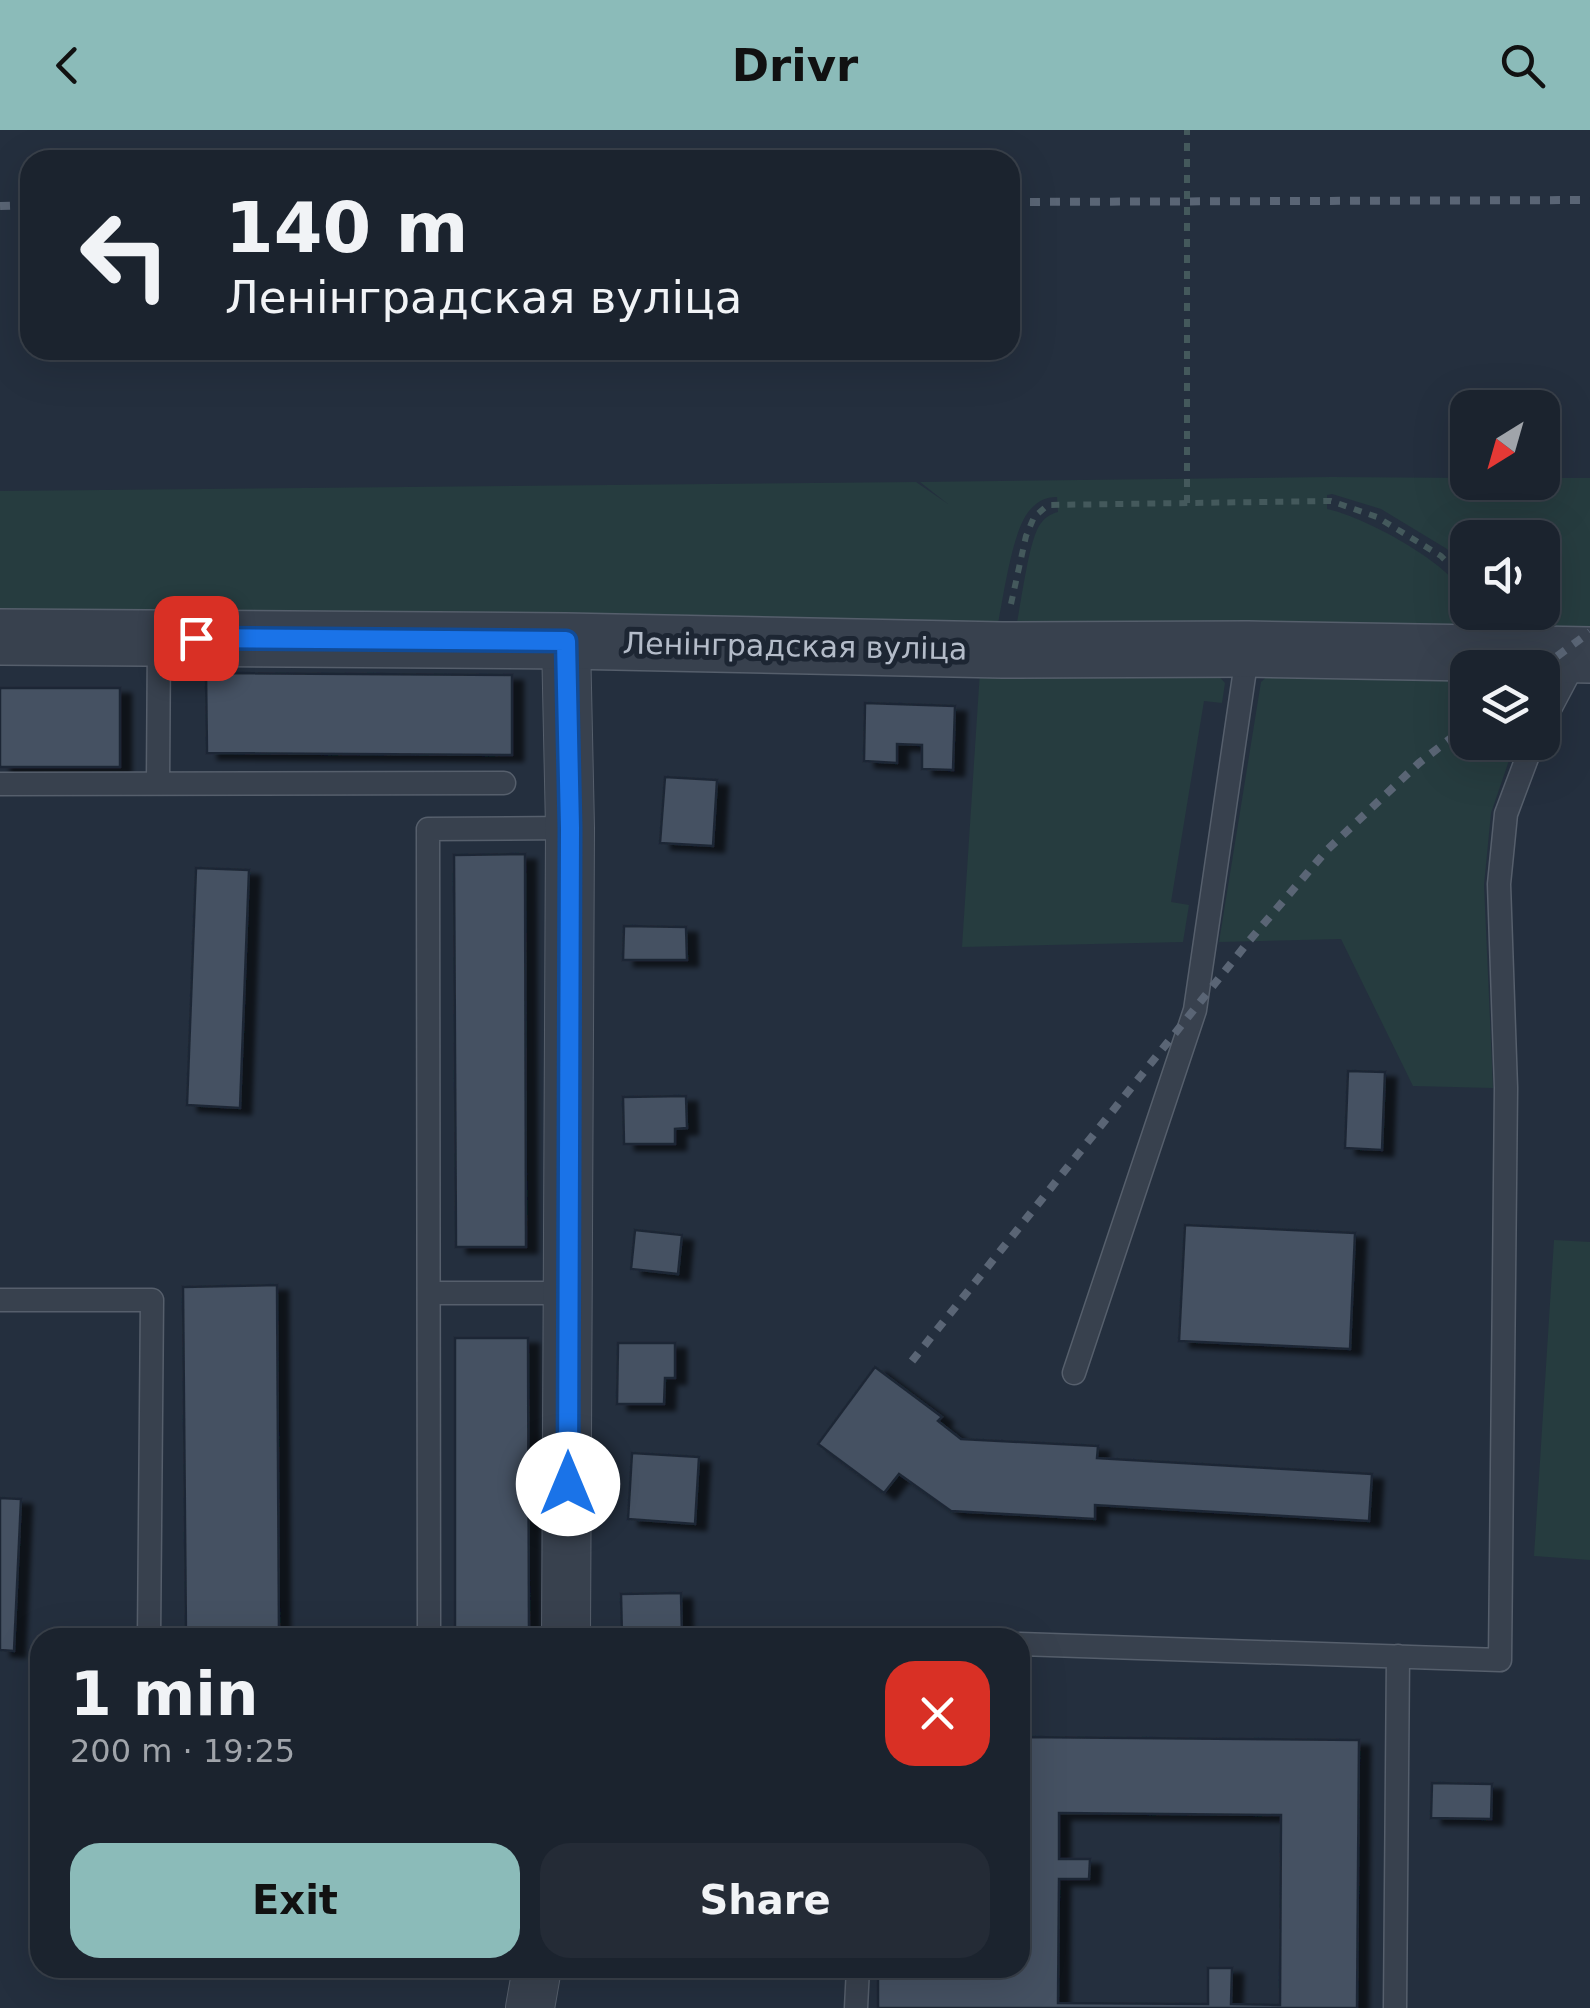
<!DOCTYPE html>
<html lang="en">
<head>
<meta charset="utf-8">
<style>
  body { margin:0; font-family:"DejaVu Sans",sans-serif; background:#242b36; color:#f1f3f6; height:100vh; display:flex; flex-direction:column; font-size:38px; white-space:nowrap }
  * { box-sizing:border-box; margin:0 }
  p { font-size:32px; color:#a0a4aa }
  .icon { flex:none; width:55px; height:55px; fill:none; stroke:currentColor; stroke-width:2; stroke-linecap:round; stroke-linejoin:round }
  .map { position:relative; flex:1; overflow:hidden }
  .side { position:absolute; left:30px; top:1498px; width:1000px; height:350px; display:flex; flex-direction:column; background:#1b232e; border-radius:30px; box-shadow:0 10px 40px #0002,0 0 0 2px #39404a }
  .side>* { flex:none }
  .banner { position:absolute; left:20px; top:20px; width:1000px; height:210px; border-radius:30px; box-shadow:0 10px 40px #0002,0 0 0 2px #39404a; background:#1b232e; color:#f1f3f6; overflow:hidden }
  .needle { width:65px; rotate:217deg }
  .controls { position:absolute; left:1450px; top:260px; display:grid; gap:20px }
  .controls a { display:grid; place-items:center; width:110px; height:110px; border-radius:20px; background:#1b232e; box-shadow:0 10px 40px #0002,0 0 0 2px #39404a; font-size:50px }
  .pin { position:absolute; display:grid; place-items:center; width:85px; height:85px; color:#fff; margin:-42px; border-radius:20px; box-shadow:0 5px 15px #0006 }
  .me { position:absolute; width:110px; margin:-55px; rotate:0deg; stroke-linejoin:round; filter:drop-shadow(0 0 8px #0008) }
  .turn { display:flex; align-items:center; gap:35px; height:210px; padding:0 40px; font-size:45px }
  .turn .icon { width:130px; height:130px; stroke-width:2.5 }
  .turn b { display:block; font-size:70px; line-height:85px }
  .round { display:grid; place-items:center; flex:none; width:105px; height:105px; border-radius:30px; background:#242b36 }
  .summary { display:flex; align-items:center; justify-content:space-between; height:170px; padding:0 40px }
  h1 { font-size:60px; font-weight:700; line-height:75px }
  .primary-button { display:flex; gap:20px; margin-top:auto; padding:20px 40px }
  .primary-button a { flex:1; height:115px; border-radius:30px; background:#8bbbb9; color:#111; font-size:40px; font-weight:700; line-height:115px; text-align:center }
  .primary-button a+a { background:#242b36; color:#f1f3f6 }
  header { display:flex; justify-content:space-between; align-items:center; height:130px; padding:0 40px; background:#8bbbb9; color:#111; font-size:45px; font-weight:700 }
  .map>svg:first-child { display:block }
  .green { fill:#263c3f }
  .building { fill:#455162; stroke:#1f2835; stroke-width:2.5; fill-rule:evenodd; filter:url(#shadow) }
  .lines { fill:none; stroke-linecap:round; stroke-linejoin:round }
  .service-casing { stroke:#565f6c; stroke-width:25 }
  .minor-casing { stroke:#565f6c; stroke-width:50 }
  .tertiary-casing { stroke:#565f6c; stroke-width:58 }
  .path { stroke:#44595c; stroke-width:6; stroke-dasharray:8 8; stroke-linecap:butt }
  .service { stroke:#38414e; stroke-width:22 }
  .minor { stroke:#38414e; stroke-width:48 }
  .tertiary { stroke:#38414e; stroke-width:55 }
  .rail { stroke:#5a6575; stroke-width:8; stroke-dasharray:10 10; stroke-linecap:butt }
  .path-bridge { stroke:#44595c; stroke-width:6; stroke-dasharray:8 8; stroke-linecap:butt }
  .route-casing { stroke:#114b97; stroke-width:25 }
  .route { stroke:#1a73e8; stroke-width:18 }
  .labels { text-anchor:middle; dominant-baseline:central; stroke-width:10; stroke-linejoin:round; paint-order:stroke }
  .street-label { font-size:30px; fill:#b4bcc9; stroke:#1d2633 }
</style>
</head>
<body>
<header><svg class="icon" aria-label="back" viewBox="0 0 24 24"><path d="M15 5l-7 7 7 7"/></svg>Drivr<svg class="icon" aria-label="search" viewBox="0 0 24 24"><circle cx="10" cy="10" r="6"/><path d="M15 15l6 6"/></svg></header>
<div class="map">
<svg width="1590" height="1878" viewBox="0 0 1590 1878">
  <defs>
    <filter id="shadow"><feDropShadow dx="11" dy="6" stdDeviation="2.5" flood-color="#0009"/></filter>
  </defs>
  <rect width="100%" height="100%" fill="#242f3e"/>
  <path class="green" d="M1332,347L1467,348L1468,352H1542L1543,348H1590V504L1495,503L1487,483L1542,482V408H1468L1467,440L1447,419L1381,379L1332,364L1327,365V379C1362,386 1440,428 1460,458C1468,471 1471,488 1475,502L1016,498C1021,474 1028,415 1039,396C1044,388 1050,384 1058,382L1057,367C1045,367 1038,371 1029,381C1012,401 1003,470 997,499L0,488V361L916,352L948,374L920,352Z
    M1467,538L1468,612L1515,613L1491,683L1484,755L1493,958L1413,956L1341,809L1219,812L1261,552L1273,541Z
    M980,541H1214L1225,553L1222,573L1204,571L1171,772L1189,775L1183,812L962,817Z
    M1554,1110L1590,1112V1430L1534,1426Z"/>
  <path class="building" d="M206,543L512,545V625L207,623Z
    M0,558H120V637H0Z
    M865,573L955,576L953,640L922,639V615L897,614V633L864,631Z
    M665,647L717,650L713,716L660,713Z
    M525,724L526,1117H456L454,725Z
    M196,738L249,740L240,978L187,975Z
    M624,796L686,797L687,830H623Z
    M1348,941L1385,942L1382,1020L1345,1018Z
    M686,966L687,998L675,999V1014H624L623,967Z
    M1185,1095L1355,1103L1350,1219L1179,1211Z
    M635,1100L682,1105L678,1144L631,1139Z
    M277,1155L279,1508H186L183,1157Z
    M455,1208H528L529,1508H455Z
    M618,1213H675V1248H665L664,1274H617Z
    M875,1237L942,1287L938,1291L961,1309L1098,1316L1097,1328L1372,1344L1369,1391L1095,1375V1389L951,1381L899,1344L884,1363L818,1314Z
    M632,1323L699,1327L695,1394L628,1389Z
    M0,1368L21,1369L14,1521L0,1520Z
    M681,1463L682,1508H622L621,1464Z
    M1020,1607L1359,1610L1357,1878H878V1838H1020ZM1059,1683L1281,1685L1280,1875L1231,1874L1232,1838H1208V1874L1058,1873L1059,1749H1089L1090,1729H1059Z
    M1432,1653L1492,1654L1491,1689L1431,1688Z"/>
  <g class="lines">
    <g class="service-casing">
      <path id="service" d="M1542,594L1577,528
        M158,653L159,508
        M0,654L504,653
        M429,1163H569
        M0,1170H152L149,1508
        M1074,1243L1195,880L1248,519
        M429,1508L428,699L570,698
        M1020,1514L1500,1530L1506,958L1499,754L1506,684L1533,612
        M856,1878L858,1838
        M1395,1878L1398,1526"/>
    </g>
    <g class="minor-casing">
      <path id="minor" d="M566,511L570,698L566,1508
        M530,1878L537,1838"/>
    </g>
    <g class="tertiary-casing">
      <path id="tertiary" d="M0,507L566,511L1002,520L1248,519L1590,525"/>
    </g>
    <path class="path" d="M1011,474L1026,406L1034,387L1048,375L1331,371L1377,387L1441,426L1468,453"/>
    <use href="#service" class="service"/>
    <use href="#minor" class="minor"/>
    <use href="#tertiary" class="tertiary"/>
    <path class="rail" d="M1010,72L1590,70
      M0,76L30,75
      M1541,538L1590,502
      M912,1231L1249,811L1327,720L1419,633L1468,595"/>
    <path class="path-bridge" d="M1187,373V0"/>
  </g>
  <g class="lines">
    <g class="route-casing">
      <path id="route" d="M196,508L566,511L570,698L568,1354"/>
    </g>
    <use href="#route" class="route"/>
  </g>
  <g class="labels">
    <g class="street-label">
      <text transform="translate(795 516) rotate(1)">Ленінградская вуліца</text>
    </g>
  </g>
</svg>
<div class="controls">
<a><svg class="needle" viewBox="-14 -14 28 28"><path d="M0-13l5 13h-10z" fill="#e53935"/><path d="M0 13l5-13h-10z" fill="#a0a4aa"/></svg></a>
<a><svg class="icon" aria-label="sound" viewBox="0 0 24 24"><path d="M4 9h4l5-4v14l-5-4H4zM17 9q2 3 0 6"/></svg></a>
<a><svg class="icon" aria-label="layers" viewBox="0 0 24 24"><path d="M12 4l9 5-9 5-9-5zM3 14l9 5 9-5"/></svg></a>
</div>
<div class="pin" style="left:196px;top:508px;background:#d93025"><svg class="icon" aria-label="arrive" viewBox="0 0 24 24"><path d="M6 21V4h12l-3 4 3 4H6"/></svg></div>
<svg class="me" style="left:568px;top:1354px" viewBox="-20 -20 40 40"><circle r="19" fill="#fff"/><path d="M0-13L10 11 0 6-10 11z" fill="#1a73e8"/></svg>
<div class="banner">
<div class="turn"><svg class="icon" aria-label="left" viewBox="0 0 24 24"><path d="M17 20v-9H6M10 6l-5 5 5 5"/></svg><div><b>140 m</b>Ленінградская вуліца</div></div>
</div>
<section class="side">
<div class="summary"><div><h1>1 min</h1><p>200 m · 19:25</p></div><a class="round" style="background:#d93025;color:#fff"><svg class="icon" aria-label="close" viewBox="0 0 24 24"><path d="M6 6l12 12M18 6L6 18"/></svg></a></div>
<div class="primary-button"><a>Exit</a><a>Share</a></div>
</section>
</div>
</body>
</html>
